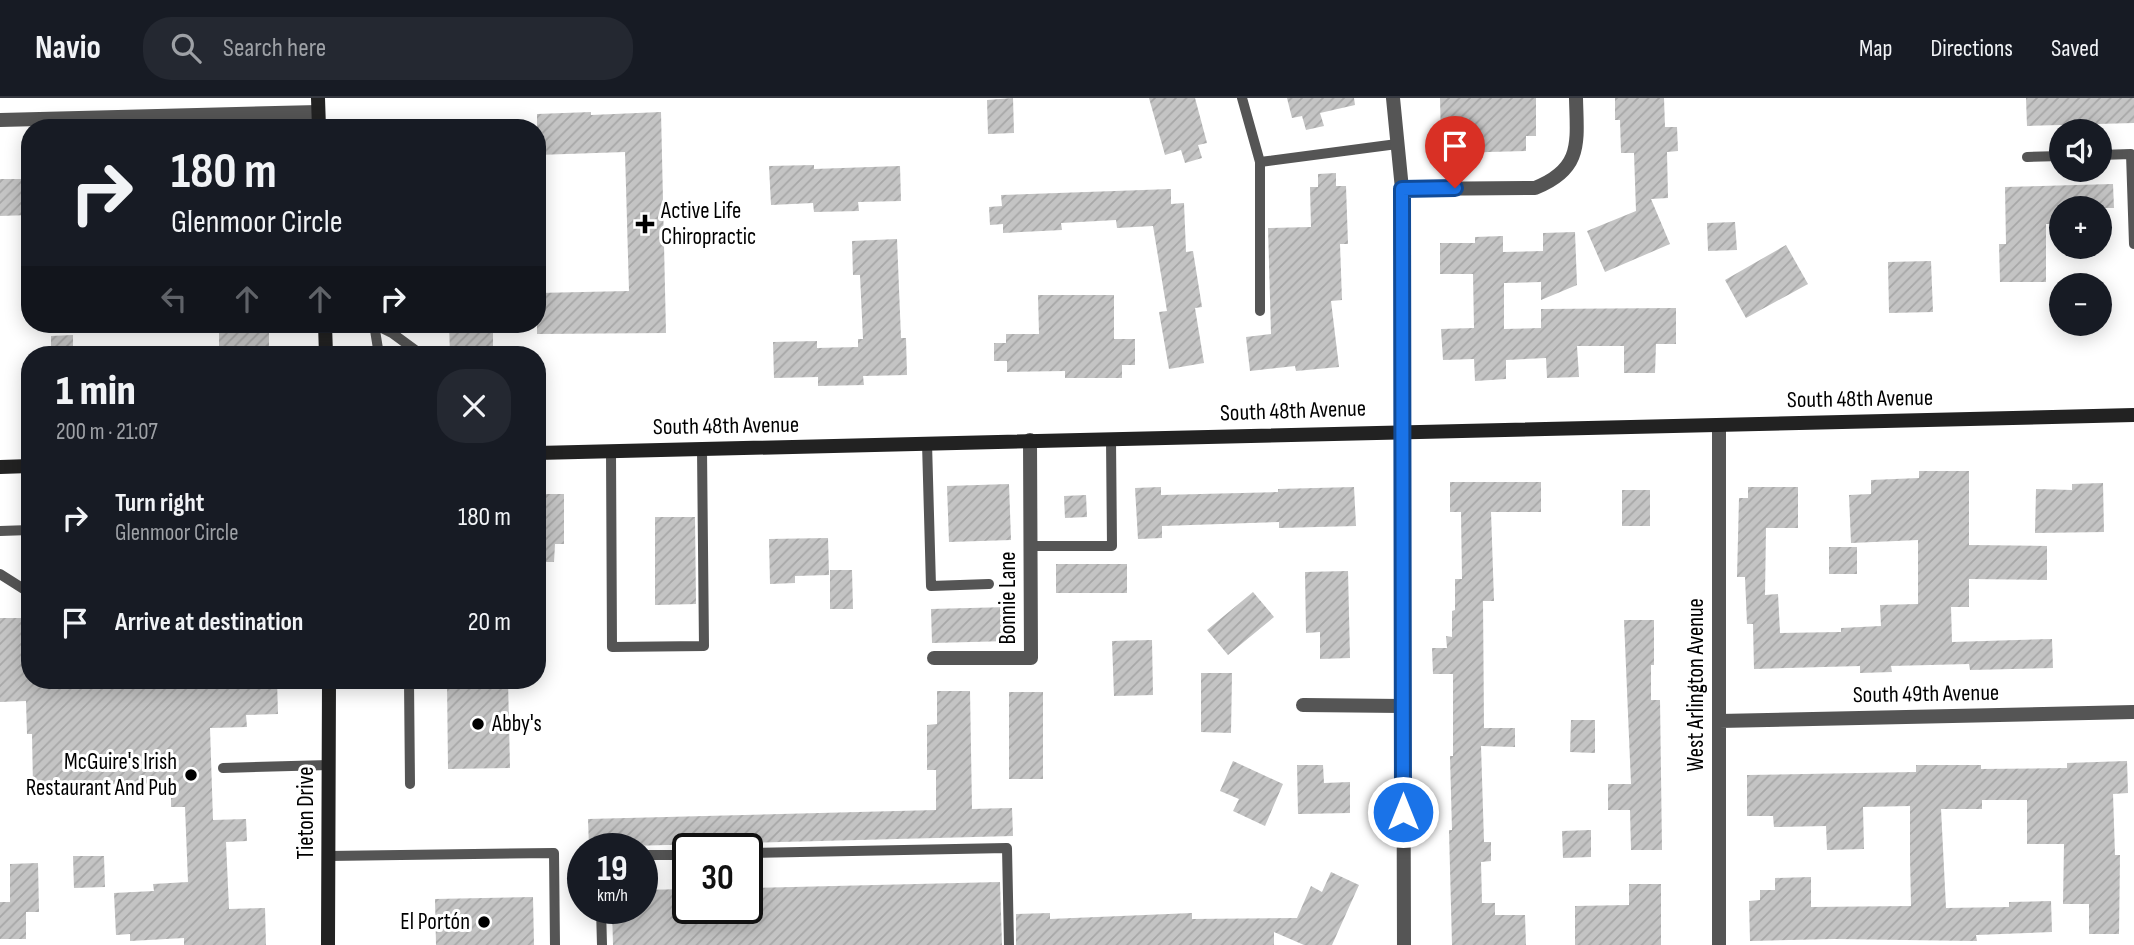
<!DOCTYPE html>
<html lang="en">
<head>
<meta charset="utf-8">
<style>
  body { margin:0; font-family:"Sofia Sans Condensed",sans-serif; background:#242831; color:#f1f3f6; height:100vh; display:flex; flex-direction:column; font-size:26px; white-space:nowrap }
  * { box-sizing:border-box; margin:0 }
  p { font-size:23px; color:#9ea1a6 }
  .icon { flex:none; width:38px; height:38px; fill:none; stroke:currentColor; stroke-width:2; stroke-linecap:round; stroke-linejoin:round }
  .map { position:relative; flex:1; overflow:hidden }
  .side { position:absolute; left:21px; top:248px; width:525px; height:343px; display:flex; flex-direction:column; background:#171b24; border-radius:28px; box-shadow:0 4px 18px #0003 }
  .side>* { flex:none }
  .banner { position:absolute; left:21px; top:21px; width:525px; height:214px; border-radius:28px; box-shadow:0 4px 18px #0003; background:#171b24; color:#f1f3f6; overflow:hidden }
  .tools { position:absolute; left:2049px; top:21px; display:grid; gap:14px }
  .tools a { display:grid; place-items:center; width:63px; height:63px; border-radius:50%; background:#171b24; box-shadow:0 4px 18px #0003; font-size:35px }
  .speed { position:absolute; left:567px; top:735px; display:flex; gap:14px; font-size:35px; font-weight:700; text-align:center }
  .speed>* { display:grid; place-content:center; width:91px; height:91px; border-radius:50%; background:#171b24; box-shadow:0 4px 18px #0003; line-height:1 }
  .speed small { font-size:18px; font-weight:400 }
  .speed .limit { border:4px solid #111; border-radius:10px; background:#fff; color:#111 }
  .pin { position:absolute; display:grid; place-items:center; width:60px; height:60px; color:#fff; margin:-72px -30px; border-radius:50% 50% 50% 0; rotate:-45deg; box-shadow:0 0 7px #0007 }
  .pin .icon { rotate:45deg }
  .me { position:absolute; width:77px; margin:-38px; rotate:0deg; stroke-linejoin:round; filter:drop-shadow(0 0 5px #0008) }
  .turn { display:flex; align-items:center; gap:24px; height:147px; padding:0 35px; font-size:32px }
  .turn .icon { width:91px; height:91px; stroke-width:2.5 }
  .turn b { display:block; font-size:49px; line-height:60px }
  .lanes { display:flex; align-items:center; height:66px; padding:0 35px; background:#0003; justify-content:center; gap:35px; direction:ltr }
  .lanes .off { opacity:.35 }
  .round { display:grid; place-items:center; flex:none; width:74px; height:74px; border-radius:28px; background:#242831 }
  .headline { display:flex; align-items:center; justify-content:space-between; height:119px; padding:0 35px }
  h1 { font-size:42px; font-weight:800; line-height:52px }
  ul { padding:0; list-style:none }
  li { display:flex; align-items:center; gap:21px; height:105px; padding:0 35px }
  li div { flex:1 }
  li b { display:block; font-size:26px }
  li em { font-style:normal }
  header { display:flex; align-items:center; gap:42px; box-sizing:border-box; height:98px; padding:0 35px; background:#171b24; border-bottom:2px solid #363941 }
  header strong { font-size:33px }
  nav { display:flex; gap:38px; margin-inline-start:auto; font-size:24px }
  .search { width:490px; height:63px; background:#242831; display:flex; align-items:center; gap:18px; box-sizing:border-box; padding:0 24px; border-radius:28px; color:#9ea1a6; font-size:26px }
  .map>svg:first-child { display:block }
  .building { fill:url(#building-hatch) }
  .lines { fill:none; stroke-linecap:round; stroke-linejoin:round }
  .lane { stroke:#555; stroke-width:10 }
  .street { stroke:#555; stroke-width:14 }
  .secondary { stroke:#222; stroke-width:14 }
  .route-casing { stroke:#114b97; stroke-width:18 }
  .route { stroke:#1a73e8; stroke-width:12 }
  .poi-dot { fill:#000; stroke:#fff; stroke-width:2.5 }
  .labels { text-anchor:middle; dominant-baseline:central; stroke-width:6; stroke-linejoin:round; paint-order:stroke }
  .poi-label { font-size:23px; fill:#000; stroke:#fff; text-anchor:start }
  .street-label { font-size:23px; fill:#000; stroke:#fff }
</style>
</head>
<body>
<header>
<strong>Navio</strong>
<div class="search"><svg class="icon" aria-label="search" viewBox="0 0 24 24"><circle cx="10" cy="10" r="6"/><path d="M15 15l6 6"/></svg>Search here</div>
<nav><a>Map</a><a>Directions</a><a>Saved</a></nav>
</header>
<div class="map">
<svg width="2134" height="847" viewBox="0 0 2134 847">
  <defs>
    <pattern id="building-hatch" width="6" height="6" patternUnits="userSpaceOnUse" patternTransform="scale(1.75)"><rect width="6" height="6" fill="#c4c4c4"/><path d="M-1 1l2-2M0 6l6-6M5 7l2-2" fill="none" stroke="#a7a7a7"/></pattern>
  </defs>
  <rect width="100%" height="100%" fill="#fff"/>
  <path class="building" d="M1013,0L1014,35L988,36L987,2Z
    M1149,0H1195L1207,45L1198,47L1202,60L1185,65L1181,52L1165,57Z
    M1287,0H1354L1355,7L1320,15L1324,28L1306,32L1302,18L1292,20Z
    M1440,0H1536V38H1526V53L1451,55V41L1441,42Z
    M1615,0H1664L1665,29H1677L1678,53L1667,54L1668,100L1651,101L1670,146L1605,174L1587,133L1636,113L1634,55H1621L1620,22H1615Z
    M2026,0H2134V25L2027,28Z
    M591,14V17L661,14L666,235L537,236V195L629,193L625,54L537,57V16Z
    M814,67V71L900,68L901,103L858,104L859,113L814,114L813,105L771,107L769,68Z
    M1336,75V88H1346L1348,146H1340L1342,202L1331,203L1339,269L1296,273L1295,268L1250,273L1246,239L1271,236L1268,130L1311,129L1310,89H1318V76Z
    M0,81H30V117L0,118Z
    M2113,86L2114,110H2062V126H2046V184H2000L1999,146H2006L2005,89Z
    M1171,91V106L1184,105L1186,154L1193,153L1202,209L1195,210L1204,265L1169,271L1159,214L1167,213L1153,128L1117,130L1116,122L1061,125L1062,132L1003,135V126L990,127L989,109L1002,108L1001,97Z
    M1735,124L1737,152L1708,153L1707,125Z
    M1575,134L1577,187L1541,202V184L1504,185V231L1541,230V211L1676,210V246H1656L1655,275H1624V248H1577L1579,279L1547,280L1546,260L1506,262V281L1475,283L1474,261L1443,262L1441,231L1474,230L1473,176H1440V145H1475V139L1503,138V154L1543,153V135Z
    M897,141L901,240H906L907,277L863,278L864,287L818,288V279L774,280L773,244L817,243V250L858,249V241H863L860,177H853L852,143Z
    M1786,147L1808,186L1746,220L1725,182Z
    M1931,163L1933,214L1889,215L1888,164Z
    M1038,197H1114V241H1135V267H1122V280H1065V273L1007,274V263H994V245H1006V236H1039Z
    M219,226H269V250H219Z
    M449,226H493V257H450Z
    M73,237V257H51V238Z
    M1919,373H1969V447L2047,448V482L1969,481V509H1951L1952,544L2052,541L2053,570L1970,572L1969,566L1891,568L1892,574L1860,575V568L1754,571L1753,526H1747L1745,479H1737L1739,400H1748V389H1798V430H1766L1765,497L1778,496L1780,535L1841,534V530L1881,528L1880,507L1918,506V442L1851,445L1849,397L1871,396V382L1919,380Z
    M1450,384H1541V414H1491L1494,503H1483L1484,630H1515V649L1481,648L1484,744H1491V763L1481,764L1482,805H1495V817H1525L1526,847H1452L1449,732H1452L1450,658H1453V576H1433L1432,550H1447L1446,538L1452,539V513L1455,512V481H1462L1461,414H1450Z
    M2103,385L2104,434L2035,435L2036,391L2072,392V386Z
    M1009,386L1011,442L949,444L947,388Z
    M1161,389V397L1278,394V391L1354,389L1356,428L1279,430V424L1162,428V440L1138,441L1135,390Z
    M1622,392H1650V428H1622Z
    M537,396H564V446H555L554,464H537Z
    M1086,397L1087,419L1065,420L1064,398Z
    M655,419H695L696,506L655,507Z
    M828,440L829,477L795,478V485L770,486L769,441Z
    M1829,449H1857V476H1829Z
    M1056,466H1127V495H1056Z
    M830,472H852L853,511H830Z
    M1348,473L1350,560L1320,561V534L1306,535L1305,474Z
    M1253,494L1274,519L1228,557L1207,532Z
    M1009,509L1010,543L932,545L931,511Z
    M0,520H25L30,525V583H277L278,616L246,617L247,629L210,630L213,722L246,721L247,743L226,744L229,811L265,810L266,847H184V840L130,843V836L116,837L114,795L154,793L153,786L188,784L185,709H171V685L33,688L32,636H27L26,603L0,604Z
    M1624,522H1654V567H1651V602H1660L1662,752H1631L1630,712H1608V686H1631Z
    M1152,542L1153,597L1114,598L1112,543Z
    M1201,575H1232L1231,635L1201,634Z
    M447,583H508L510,670L448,671Z
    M937,593H970L972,711L1012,710L1013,738L589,749L588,721L936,712V672H927V627L937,626Z
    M1009,594H1043V681H1009Z
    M1571,622H1595V655L1570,654Z
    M1233,663L1283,686L1265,728L1233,713L1239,701L1220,693Z
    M2127,663L2128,695L2113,696L2115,757H2120L2119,836H2089V806H2063L2064,746H2027V702H1982V711H1941L1946,810L2009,809V804L2051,803L2052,834L1976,837L1977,843L1834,841L1750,843L1749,803L1760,802V792H1775V780L1811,779V809L1911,808L1910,761V708L1863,709L1864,751L1827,752L1826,728L1774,729L1773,718H1747V677L1916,674V667H1981V671L2067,670V665Z
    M1297,667H1323L1324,685L1350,684V715L1298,716Z
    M1591,732V759L1563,760L1562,733Z
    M73,758H104L105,789L74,790Z
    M38,765L39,814H26V841H0V804H10V766Z
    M1331,774L1359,787L1332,847H1304L1274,834V847H1016V816L1050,815V821L1192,815V821L1297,820L1311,788L1322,794Z
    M1000,784L1002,847H613L612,810H642V792L688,791V810H747V790Z
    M1629,786H1661V847H1575V808L1629,807Z
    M533,799L534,847H436L435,801Z"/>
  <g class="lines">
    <path class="lane" d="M1242,0L1260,64V213
      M2100,57L2131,56L2134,146
      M2027,59L2062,58
      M1260,64L1397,46
      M374,226L392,235L422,257
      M374,226L379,257
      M927,345L931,488L989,486
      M611,353L612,549L704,548L702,351
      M0,433L30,432
      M1031,448H1112L1111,341
      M0,476L30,495
      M409,583L410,686
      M223,670L329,667
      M747,755L1007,750L1009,847
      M642,757H688
      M328,758L554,755L555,847
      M601,810L602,847"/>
    <path class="street" d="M1393,0L1402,91L1404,847
      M0,22L318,14
      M1402,91L1535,90C1583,71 1577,44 1576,0
      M934,560H1031L1030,342
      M1303,607L1402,608
      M1719,623L2134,614
      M1719,847V327"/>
    <path class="secondary" d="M318,0L319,30
      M325,226L326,257
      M537,355L2134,317
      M0,369L30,368
      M328,847L329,583"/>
  </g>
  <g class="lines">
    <g class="route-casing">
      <path id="route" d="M1403,714L1402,91L1455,90"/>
    </g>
    <use href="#route" class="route"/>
  </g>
  <g class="poi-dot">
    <path d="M641.5 115.5h7v7h7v7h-7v7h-7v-7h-7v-7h7z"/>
    <circle cx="478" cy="626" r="7"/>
    <circle cx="191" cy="677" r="7"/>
    <circle cx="484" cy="824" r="7"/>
  </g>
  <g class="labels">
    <g class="poi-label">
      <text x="661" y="113">Active Life<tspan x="661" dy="26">Chiropractic</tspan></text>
      <text x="492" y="626">Abby's</text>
      <text x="177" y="664" text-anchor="end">McGuire's Irish<tspan x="177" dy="26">Restaurant And Pub</tspan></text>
      <text x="470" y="824" text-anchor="end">El Portón</text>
    </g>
    <g class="street-label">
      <text transform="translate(1860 301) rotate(-1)">South 48th Avenue</text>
      <text transform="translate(1293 313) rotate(-2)">South 48th Avenue</text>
      <text transform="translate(726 328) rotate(-1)">South 48th Avenue</text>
      <text transform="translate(1008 500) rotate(-90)">Bonnie Lane</text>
      <text transform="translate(1696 587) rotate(-90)">West Arlington Avenue</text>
      <text transform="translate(1926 596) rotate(-1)">South 49th Avenue</text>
      <text transform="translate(306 715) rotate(-90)">Tieton Drive</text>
    </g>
  </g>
</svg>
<div class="tools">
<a><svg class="icon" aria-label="sound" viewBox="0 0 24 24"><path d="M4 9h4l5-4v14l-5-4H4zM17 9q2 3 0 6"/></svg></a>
<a>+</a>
<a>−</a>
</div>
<div class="speed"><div>19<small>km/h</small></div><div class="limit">30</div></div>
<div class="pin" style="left:1455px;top:90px;background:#d93025"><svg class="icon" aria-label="arrive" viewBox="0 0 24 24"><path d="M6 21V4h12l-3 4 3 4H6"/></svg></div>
<svg class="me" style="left:1403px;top:714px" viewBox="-20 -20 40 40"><circle r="17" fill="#1a73e8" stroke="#fff" stroke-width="3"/><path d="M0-11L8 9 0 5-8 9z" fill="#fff"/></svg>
<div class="banner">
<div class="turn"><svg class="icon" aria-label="right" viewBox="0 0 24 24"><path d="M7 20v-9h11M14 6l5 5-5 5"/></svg><div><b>180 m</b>Glenmoor Circle</div></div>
<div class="lanes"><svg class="icon off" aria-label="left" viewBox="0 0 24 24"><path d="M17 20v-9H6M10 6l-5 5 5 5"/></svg><svg class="icon off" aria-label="ahead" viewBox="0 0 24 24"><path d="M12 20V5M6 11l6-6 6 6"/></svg><svg class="icon off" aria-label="ahead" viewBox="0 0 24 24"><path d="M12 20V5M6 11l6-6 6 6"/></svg><svg class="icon" aria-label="right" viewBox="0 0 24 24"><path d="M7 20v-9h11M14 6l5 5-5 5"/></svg></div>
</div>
<section class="side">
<div class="headline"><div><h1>1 min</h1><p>200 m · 21:07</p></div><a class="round"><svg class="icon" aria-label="close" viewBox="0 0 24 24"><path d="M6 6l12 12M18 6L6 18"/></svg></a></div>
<ul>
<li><svg class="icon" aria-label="right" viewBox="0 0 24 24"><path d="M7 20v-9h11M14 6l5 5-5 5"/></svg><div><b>Turn right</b><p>Glenmoor Circle</p></div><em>180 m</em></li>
<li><svg class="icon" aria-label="arrive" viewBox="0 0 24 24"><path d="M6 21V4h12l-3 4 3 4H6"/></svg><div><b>Arrive at destination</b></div><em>20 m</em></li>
</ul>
</section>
</div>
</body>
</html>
